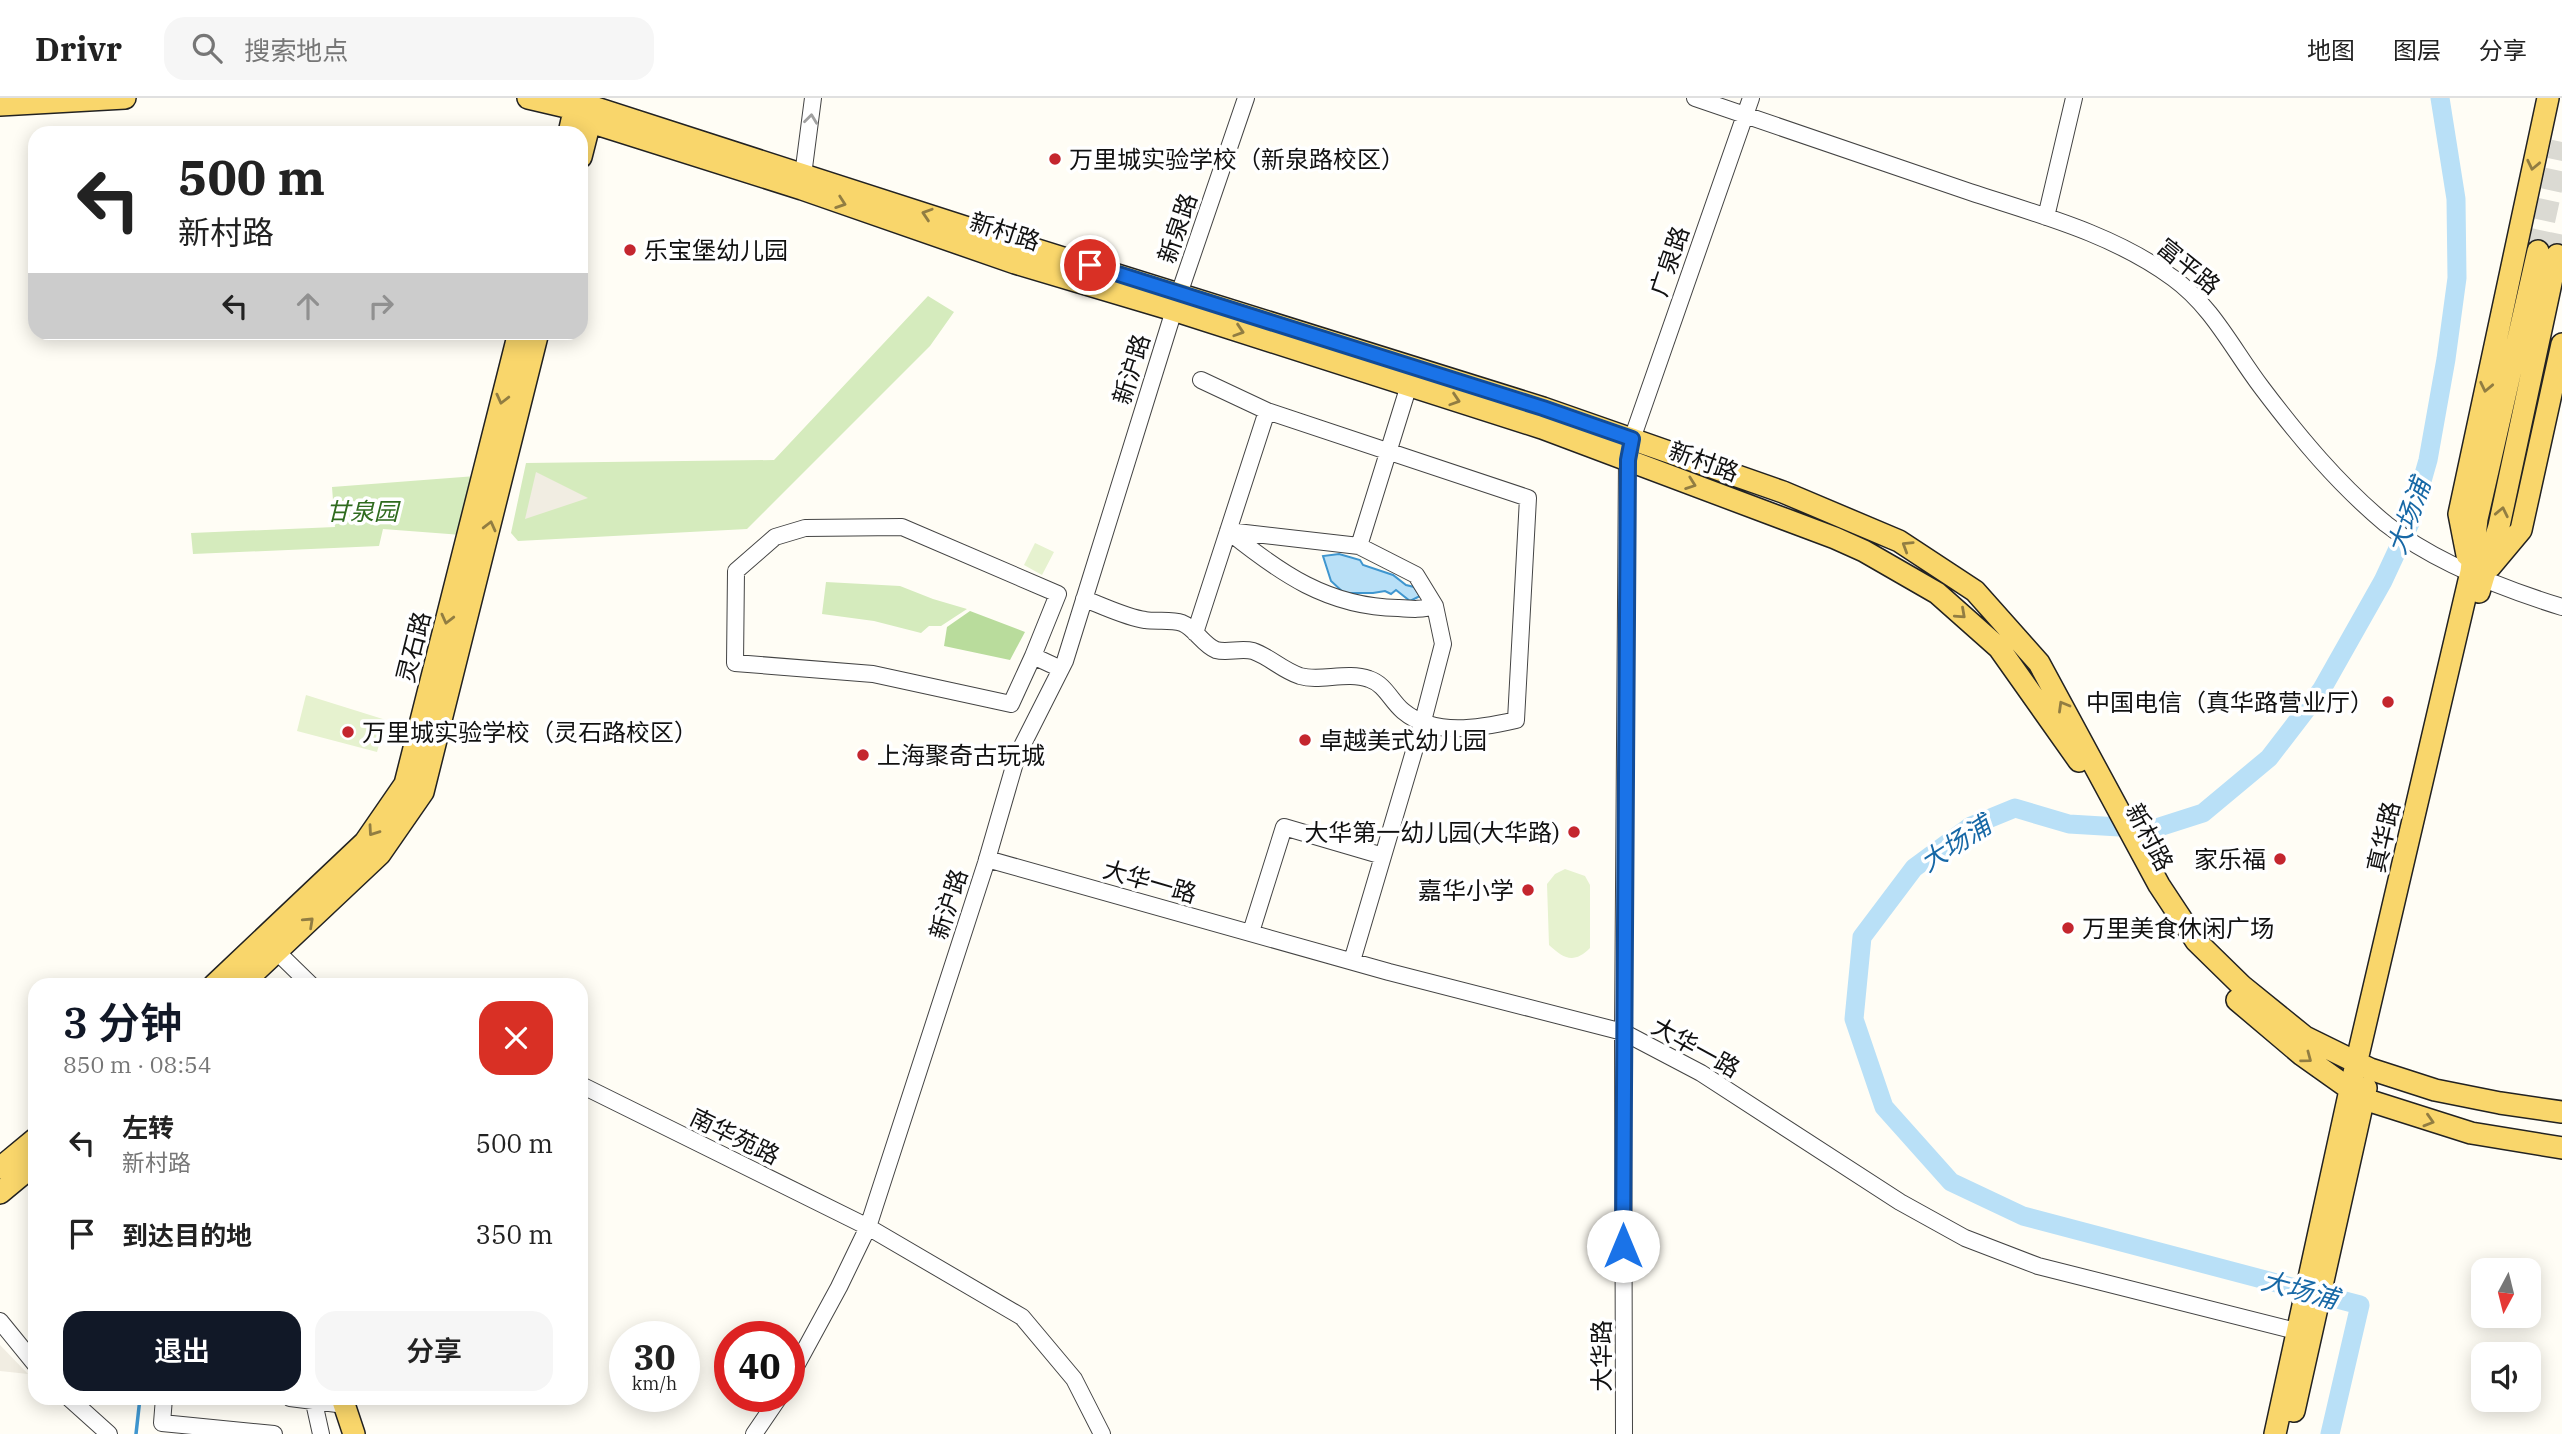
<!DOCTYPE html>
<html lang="zh">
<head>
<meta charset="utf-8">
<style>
  body { margin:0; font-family:"IBM Plex Serif","Noto Sans SC",serif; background:#f6f6f6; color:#222; height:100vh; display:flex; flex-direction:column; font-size:26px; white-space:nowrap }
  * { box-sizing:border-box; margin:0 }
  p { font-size:23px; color:#767676 }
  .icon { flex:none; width:38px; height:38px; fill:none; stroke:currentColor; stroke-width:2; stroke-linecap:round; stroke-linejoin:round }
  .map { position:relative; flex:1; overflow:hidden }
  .drawer { position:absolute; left:28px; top:880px; width:560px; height:427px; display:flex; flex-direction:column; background:#fff; border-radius:21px; box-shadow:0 4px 18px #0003 }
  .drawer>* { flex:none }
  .hud { position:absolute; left:28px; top:28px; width:560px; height:214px; border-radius:21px; box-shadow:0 4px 18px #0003; background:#fff; color:#222; overflow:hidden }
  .needle { width:46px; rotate:187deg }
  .tools { position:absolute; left:2471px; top:1160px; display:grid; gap:14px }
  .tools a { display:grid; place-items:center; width:70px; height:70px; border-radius:14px; background:#fff; box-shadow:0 4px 18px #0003; font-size:35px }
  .speed { position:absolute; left:609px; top:1223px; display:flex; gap:14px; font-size:35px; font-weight:700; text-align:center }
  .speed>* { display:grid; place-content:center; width:91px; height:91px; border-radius:50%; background:#fff; box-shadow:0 4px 18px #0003; line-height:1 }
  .speed small { font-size:18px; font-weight:400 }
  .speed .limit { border:10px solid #d22; background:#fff; color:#111 }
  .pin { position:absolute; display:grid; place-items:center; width:60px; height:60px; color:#fff; margin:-30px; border:4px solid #fff; border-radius:50%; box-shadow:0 2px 7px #0007 }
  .me { position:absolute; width:77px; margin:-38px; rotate:0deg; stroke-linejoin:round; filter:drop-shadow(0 0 5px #0008) }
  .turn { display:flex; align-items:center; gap:24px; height:147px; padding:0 35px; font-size:32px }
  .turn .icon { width:91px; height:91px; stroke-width:2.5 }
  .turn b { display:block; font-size:49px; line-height:60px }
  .lanes { display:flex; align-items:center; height:66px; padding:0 35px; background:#0003; justify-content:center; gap:35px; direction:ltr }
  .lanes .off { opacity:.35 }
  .round { display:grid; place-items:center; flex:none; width:74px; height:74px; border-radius:21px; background:#f6f6f6 }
  .headline { display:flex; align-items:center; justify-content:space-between; height:119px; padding:0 35px }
  h1 { font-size:42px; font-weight:600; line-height:52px; color:#111827 }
  .cta { display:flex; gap:14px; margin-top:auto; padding:14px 35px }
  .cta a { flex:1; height:80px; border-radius:21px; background:#111827; color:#fff; font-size:28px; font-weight:600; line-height:80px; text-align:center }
  .cta a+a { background:#f6f6f6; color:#222 }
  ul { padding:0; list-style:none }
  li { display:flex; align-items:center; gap:21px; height:91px; padding:0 35px }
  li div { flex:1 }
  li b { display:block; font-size:26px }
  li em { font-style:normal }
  header { display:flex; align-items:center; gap:42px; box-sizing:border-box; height:98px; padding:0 35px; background:#fff; border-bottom:2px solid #e0e0e0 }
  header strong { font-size:33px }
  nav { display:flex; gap:38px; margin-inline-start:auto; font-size:24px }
  .search { width:490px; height:63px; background:#f6f6f6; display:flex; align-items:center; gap:18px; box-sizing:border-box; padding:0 24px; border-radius:21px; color:#767676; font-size:26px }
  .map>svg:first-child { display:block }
  .green { fill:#d5ebbd }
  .forest { fill:#b9dc9c }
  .pitch { fill:#e6f2cf }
  .plaza { fill:#f1ede2 }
  .water { fill:#b9e0f7; stroke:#3f96cf; stroke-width:2 }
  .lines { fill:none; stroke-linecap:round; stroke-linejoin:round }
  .stream { stroke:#3f96cf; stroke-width:3.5 }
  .river { stroke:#b9e0f7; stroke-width:19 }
  .major-tunnel { stroke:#dbdad3; stroke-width:21; stroke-dasharray:21 10; stroke-linecap:butt }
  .minor-casing { stroke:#444; stroke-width:18 }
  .major-casing { stroke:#222; stroke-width:24 }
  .minor { stroke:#fff; stroke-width:16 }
  .major { stroke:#f9d66b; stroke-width:21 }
  .oneway { stroke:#a0a0a0 }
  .oneway2 { stroke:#917d42 }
  .route-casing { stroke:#114b97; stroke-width:18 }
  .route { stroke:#1a73e8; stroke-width:12 }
  .poi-dot { fill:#c4262e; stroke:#fff; stroke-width:2.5 }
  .labels { text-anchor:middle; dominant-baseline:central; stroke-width:7; stroke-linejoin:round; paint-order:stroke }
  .poi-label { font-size:24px; fill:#111; stroke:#fff; text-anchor:start }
  .street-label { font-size:24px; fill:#111; stroke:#fff }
  .park-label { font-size:24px; font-style:italic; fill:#2f6b1f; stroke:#fff }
  .water-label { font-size:26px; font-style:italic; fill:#1768a6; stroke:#fff }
</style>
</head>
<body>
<header>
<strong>Drivr</strong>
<div class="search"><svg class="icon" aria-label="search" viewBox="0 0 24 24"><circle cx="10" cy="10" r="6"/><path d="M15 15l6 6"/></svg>搜索地点</div>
<nav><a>地图</a><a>图层</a><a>分享</a></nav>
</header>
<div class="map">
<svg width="2562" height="1336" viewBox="0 0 2562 1336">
  <rect width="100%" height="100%" fill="#fffdf5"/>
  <path class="green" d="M928,198L954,214L930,248L747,431L518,443L511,435L526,365L774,362Z
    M476,378L462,437L383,431L379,448L193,456L191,435L335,429L332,389Z
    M826,484L900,488L933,501L967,511L941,528H929L921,535L874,523L822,516Z"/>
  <path class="forest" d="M970,513L1025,534L1010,562L944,548L947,529Z"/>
  <path class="pitch" d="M1035,445L1054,454L1042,477L1024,467Z
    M306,597L386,622L377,654L297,633Z
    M1565,771L1585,778L1590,787V850C1574,866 1564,861 1549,847L1547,786L1555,776Z"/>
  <path class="plaza" d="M536,374L588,400L525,421Z
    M0,1247L28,1276L0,1273Z"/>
  <path class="water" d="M1339,456L1360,462L1363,467L1393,477L1406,487L1414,489L1420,498L1410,503L1396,492L1391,496L1385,493L1373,495H1344L1331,483L1323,458Z"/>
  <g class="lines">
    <path class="stream" d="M136,1336L140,1300"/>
    <path class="river" d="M2330,1336L2360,1207L2023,1118L1951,1084L1884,1009L1854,921L1862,839L1914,770L1971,728L2015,710L2069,726L2153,731L2203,715L2269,660L2322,591L2383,483L2410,425L2428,362L2446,261L2457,180L2456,101L2440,0"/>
    <path class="major-tunnel" d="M2538,153L2562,44
      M2557,157L2562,134"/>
    <g class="minor-casing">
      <path id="minor" d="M1695,0C1787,32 1879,63 1970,94C2040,117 2113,136 2173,180C2213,209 2233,252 2262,290C2299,339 2338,386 2386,426C2434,464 2504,491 2562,509
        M802,85L813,0
        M2046,119L2074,0
        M1201,282L1267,313
        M1228,433L1359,448L1416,477L1435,508L1443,546L1423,623L1352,863
        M1228,433C1280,475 1328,509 1398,510C1411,511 1423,512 1435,508
        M1359,448L1409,287
        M1084,501C1104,508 1125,519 1145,522C1156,524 1171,521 1182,525C1195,530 1203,547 1216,552C1227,555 1241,550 1253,553C1270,559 1282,572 1300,578C1320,584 1347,573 1369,581C1385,586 1391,603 1403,613C1434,639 1481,630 1516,622L1528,400L1267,313L1195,535
        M1033,558L1011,606L873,576L735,565L736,473L775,439L805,430L902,429L1058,496L1033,558L1061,571
        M987,761L1389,874L1623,934L1701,975L1900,1104L1965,1140L2038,1168L2308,1236
        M1251,834L1284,729L1383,758
        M270,847L311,887
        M581,987L868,1129L1022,1219L1074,1281L1102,1336
        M0,1223L35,1266
        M789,1281L839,1189L868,1129L986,765L1017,658L1065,563L1179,196L1246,0
        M69,1300L109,1336
        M164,1300L162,1325L274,1336
        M290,1300L345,1307
        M313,1300L321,1336
        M754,1336L780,1298
        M1624,1336L1623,934L1627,362L1632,341L1751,0"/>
    </g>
    <g class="major-casing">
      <path id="major" d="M528,0L575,11L593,9L999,140L1543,310L1783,394L1899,443L1975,493L2039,565L2159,787L2196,843L2242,888L2305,939L2370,971L2435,992L2500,1005L2562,1014
        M0,7L125,0
        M575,11L590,24L802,91L1015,165L1173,212L1542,330L1835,440L1864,453L1937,495L1999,550L2079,663
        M569,35L577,0
        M581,59L593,12
        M2467,457L2459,416L2548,0
        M2490,469L2521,432L2562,246
        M2479,494L2499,428L2557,157
        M214,887L365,744L405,686L519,234
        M241,887L380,756L423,694L538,234
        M2237,902L2302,957L2364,1001L2471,1035L2562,1050
        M0,1070L35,1041
        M0,1095L35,1066
        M342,1300L354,1336
        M2294,1313L2366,990
        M2275,1336L2350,992L2471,474L2477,421L2538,153"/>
    </g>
    <use href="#minor" class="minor"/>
    <use href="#major" class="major"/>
  </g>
  <defs><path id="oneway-chevron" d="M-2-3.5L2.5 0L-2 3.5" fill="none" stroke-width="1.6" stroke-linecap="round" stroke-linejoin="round" transform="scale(1.75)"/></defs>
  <use class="oneway" href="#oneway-chevron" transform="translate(811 21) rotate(-83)"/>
  <g class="oneway2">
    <use href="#oneway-chevron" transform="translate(2533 67) rotate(102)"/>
    <use href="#oneway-chevron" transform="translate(841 105) rotate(19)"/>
    <use href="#oneway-chevron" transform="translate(927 116) rotate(-162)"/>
    <use href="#oneway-chevron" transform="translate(1239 233) rotate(18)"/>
    <use href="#oneway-chevron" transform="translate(2486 289) rotate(102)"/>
    <use href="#oneway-chevron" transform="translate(502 301) rotate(104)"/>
    <use href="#oneway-chevron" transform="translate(1455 302) rotate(18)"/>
    <use href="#oneway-chevron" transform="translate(1691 386) rotate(20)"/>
    <use href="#oneway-chevron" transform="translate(2502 414) rotate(-78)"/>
    <use href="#oneway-chevron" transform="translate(490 428) rotate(-76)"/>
    <use href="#oneway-chevron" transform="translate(1907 448) rotate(-148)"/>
    <use href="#oneway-chevron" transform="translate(1961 516) rotate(42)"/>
    <use href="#oneway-chevron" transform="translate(447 521) rotate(104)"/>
    <use href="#oneway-chevron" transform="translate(2063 608) rotate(-120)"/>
    <use href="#oneway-chevron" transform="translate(373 733) rotate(125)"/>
    <use href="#oneway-chevron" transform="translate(309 824) rotate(-43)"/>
    <use href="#oneway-chevron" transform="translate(2307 960) rotate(37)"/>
    <use href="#oneway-chevron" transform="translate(2429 1023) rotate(17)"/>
  </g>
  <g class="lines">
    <g class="route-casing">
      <path id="route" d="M1090,167L1543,310L1632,341L1628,362L1623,1148"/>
    </g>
    <use href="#route" class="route"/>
  </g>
  <g class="poi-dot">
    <circle cx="1055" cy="61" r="7"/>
    <circle cx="630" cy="152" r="7"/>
    <circle cx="2388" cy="604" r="7"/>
    <circle cx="348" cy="634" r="7"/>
    <circle cx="1305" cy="642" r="7"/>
    <circle cx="863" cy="657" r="7"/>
    <circle cx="1574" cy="734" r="7"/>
    <circle cx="2280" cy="761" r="7"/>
    <circle cx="1528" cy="792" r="7"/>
    <circle cx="2068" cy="830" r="7"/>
  </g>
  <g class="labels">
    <g class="poi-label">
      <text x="1069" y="61">万里城实验学校（新泉路校区）</text>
      <text x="644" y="152">乐宝堡幼儿园</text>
      <text x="2374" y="604" text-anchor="end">中国电信（真华路营业厅）</text>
      <text x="362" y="634">万里城实验学校（灵石路校区）</text>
      <text x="1319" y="642">卓越美式幼儿园</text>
      <text x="877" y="657">上海聚奇古玩城</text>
      <text x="1560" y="734" text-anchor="end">大华第一幼儿园(大华路)</text>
      <text x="2266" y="761" text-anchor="end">家乐福</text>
      <text x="1514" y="792" text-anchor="end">嘉华小学</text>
      <text x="2082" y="830">万里美食休闲广场</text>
    </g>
    <g class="street-label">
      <text transform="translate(1177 130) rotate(-71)">新泉路</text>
      <text transform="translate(1005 133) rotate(18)">新村路</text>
      <text transform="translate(1669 163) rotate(-71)">广泉路</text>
      <text transform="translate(2189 168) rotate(39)">富平路</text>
      <text transform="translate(1131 271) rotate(-73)">新沪路</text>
      <text transform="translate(1704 363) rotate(20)">新村路</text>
      <text transform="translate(413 549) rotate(-76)">灵石路</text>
      <text transform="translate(2150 739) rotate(62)">新村路</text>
      <text transform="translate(2383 739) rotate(-77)">真华路</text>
      <text transform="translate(1150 783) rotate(16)">大华一路</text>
      <text transform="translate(948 806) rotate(-72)">新沪路</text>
      <text transform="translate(1696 949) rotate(29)">大华一路</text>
      <text transform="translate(735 1038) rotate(26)">南华苑路</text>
      <text transform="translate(1601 1258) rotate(-90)">大华路</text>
    </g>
    <g class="park-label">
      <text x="362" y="413">甘泉园</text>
    </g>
    <g class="water-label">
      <text transform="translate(2408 418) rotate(-70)">大场浦</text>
      <text transform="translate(1955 745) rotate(-33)">大场浦</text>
      <text transform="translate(2300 1191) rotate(15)">大场浦</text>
    </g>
  </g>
</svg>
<div class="tools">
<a><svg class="needle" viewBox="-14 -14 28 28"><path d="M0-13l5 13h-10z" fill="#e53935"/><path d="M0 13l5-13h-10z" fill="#767676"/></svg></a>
<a><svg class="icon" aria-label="sound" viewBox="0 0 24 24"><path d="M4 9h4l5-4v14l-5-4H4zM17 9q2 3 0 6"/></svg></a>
</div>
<div class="speed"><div>30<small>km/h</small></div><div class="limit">40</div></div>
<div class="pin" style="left:1090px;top:167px;background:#d93025"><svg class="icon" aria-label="arrive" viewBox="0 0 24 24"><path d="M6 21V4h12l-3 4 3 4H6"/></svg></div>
<svg class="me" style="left:1623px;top:1148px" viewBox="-20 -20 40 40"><circle r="19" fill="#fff"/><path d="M0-13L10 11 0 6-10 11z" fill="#1a73e8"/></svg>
<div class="hud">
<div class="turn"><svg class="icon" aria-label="left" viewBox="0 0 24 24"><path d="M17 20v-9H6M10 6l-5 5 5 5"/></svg><div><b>500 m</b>新村路</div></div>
<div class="lanes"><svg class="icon" aria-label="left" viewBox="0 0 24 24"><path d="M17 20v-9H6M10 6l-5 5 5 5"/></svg><svg class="icon off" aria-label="ahead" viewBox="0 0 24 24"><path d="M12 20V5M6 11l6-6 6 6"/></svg><svg class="icon off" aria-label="right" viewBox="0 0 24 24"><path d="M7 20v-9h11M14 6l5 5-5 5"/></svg></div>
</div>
<section class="drawer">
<div class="headline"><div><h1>3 分钟</h1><p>850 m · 08:54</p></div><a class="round" style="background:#d93025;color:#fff"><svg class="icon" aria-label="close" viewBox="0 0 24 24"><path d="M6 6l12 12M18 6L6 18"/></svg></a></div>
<ul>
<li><svg class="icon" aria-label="left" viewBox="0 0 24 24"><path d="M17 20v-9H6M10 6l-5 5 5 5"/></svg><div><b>左转</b><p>新村路</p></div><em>500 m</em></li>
<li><svg class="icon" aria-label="arrive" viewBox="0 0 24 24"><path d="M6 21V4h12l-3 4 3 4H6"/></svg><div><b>到达目的地</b></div><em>350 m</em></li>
</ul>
<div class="cta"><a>退出</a><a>分享</a></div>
</section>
</div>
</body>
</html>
